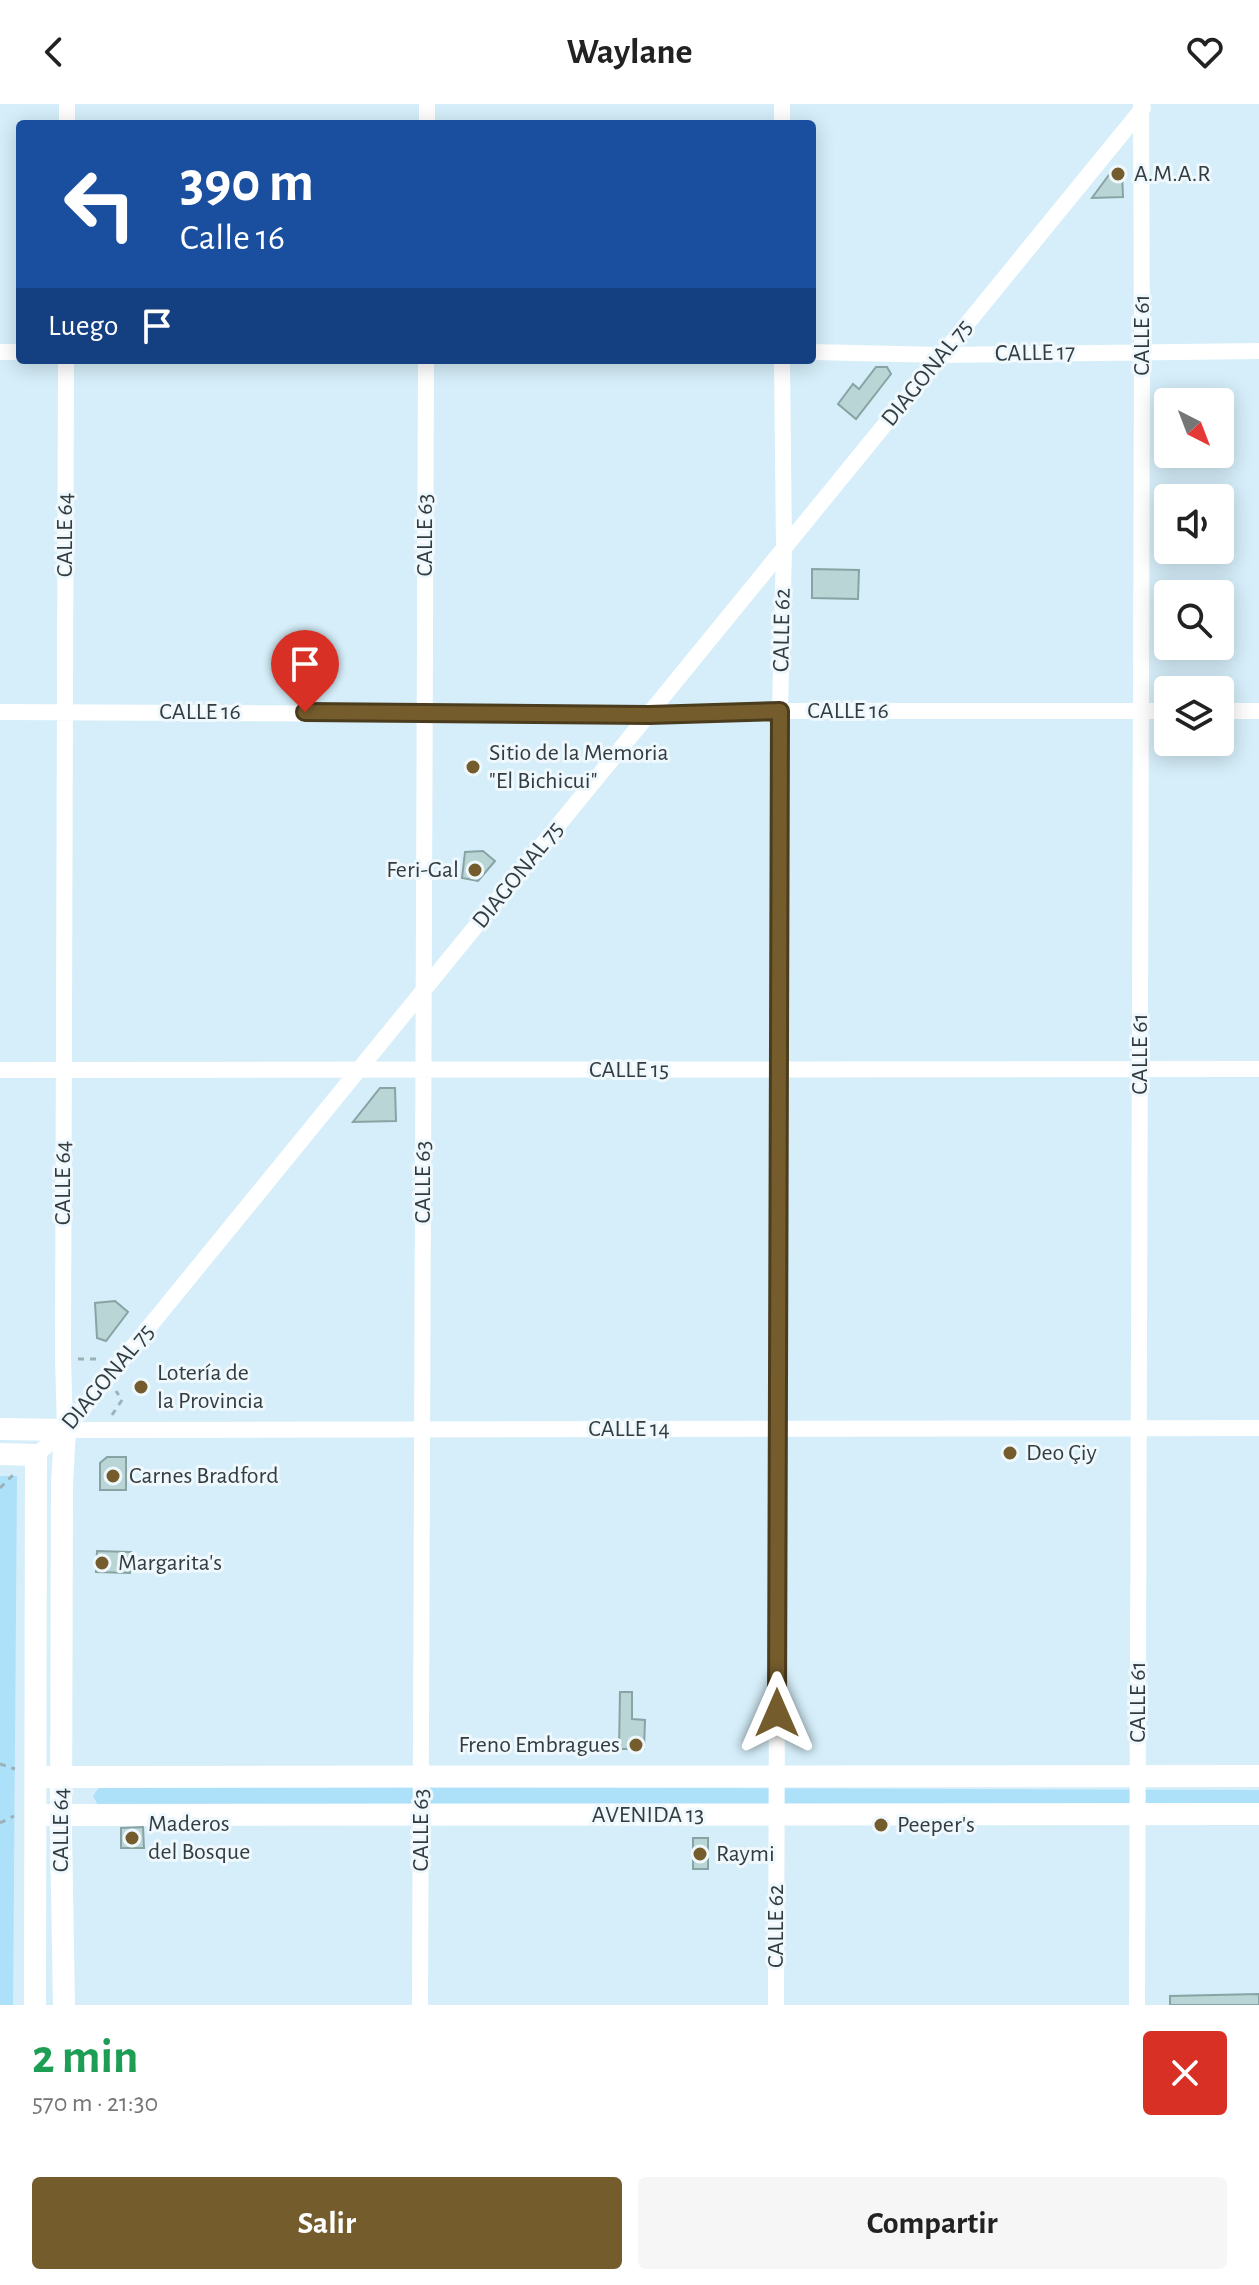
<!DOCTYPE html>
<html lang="es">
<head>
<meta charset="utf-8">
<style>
  body { margin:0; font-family:"Alegreya Sans",sans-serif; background:#f6f6f6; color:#222; height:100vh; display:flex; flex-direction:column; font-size:30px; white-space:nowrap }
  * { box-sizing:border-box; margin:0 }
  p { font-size:26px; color:#767676 }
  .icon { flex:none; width:44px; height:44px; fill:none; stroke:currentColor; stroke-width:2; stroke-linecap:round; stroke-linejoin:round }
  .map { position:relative; height:1901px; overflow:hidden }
  .panel { display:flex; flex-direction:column; background:#fff; flex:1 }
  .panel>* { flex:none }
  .hud { position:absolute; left:16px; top:16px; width:800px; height:244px; border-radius:8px; box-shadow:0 4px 20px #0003; background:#1a4fa0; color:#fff; overflow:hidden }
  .needle { width:52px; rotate:138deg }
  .controls { position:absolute; left:1154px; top:284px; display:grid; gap:16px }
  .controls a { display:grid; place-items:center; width:80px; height:80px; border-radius:8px; background:#fff; box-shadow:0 4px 20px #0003; font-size:40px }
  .pin { position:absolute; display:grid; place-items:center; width:68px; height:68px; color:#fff; margin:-82px -34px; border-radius:50% 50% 50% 0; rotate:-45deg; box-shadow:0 0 8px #0007 }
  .pin .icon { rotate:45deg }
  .me { position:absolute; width:88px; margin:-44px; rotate:0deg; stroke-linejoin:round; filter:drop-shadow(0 0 6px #0008) }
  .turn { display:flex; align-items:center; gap:28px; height:168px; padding:0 32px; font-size:36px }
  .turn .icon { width:104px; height:104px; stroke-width:2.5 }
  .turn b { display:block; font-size:56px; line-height:68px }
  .then { display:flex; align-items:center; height:76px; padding:0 32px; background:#0003; gap:16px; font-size:30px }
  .round { display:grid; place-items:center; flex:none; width:84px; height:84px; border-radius:8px; background:#f6f6f6 }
  .headline { display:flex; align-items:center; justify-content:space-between; height:136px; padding:0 32px }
  h1 { font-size:48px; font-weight:600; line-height:60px; color:#1e9e55 }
  .action { display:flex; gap:16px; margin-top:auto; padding:16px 32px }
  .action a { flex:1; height:92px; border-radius:8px; background:#745c2c; color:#fff; font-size:32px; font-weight:600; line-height:92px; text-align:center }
  .action a+a { background:#f6f6f6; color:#222 }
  header { display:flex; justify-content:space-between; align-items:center; height:104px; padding:0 32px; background:#fff; font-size:36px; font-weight:600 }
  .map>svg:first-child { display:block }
  .green { fill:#ace1f9 }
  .building { fill:#b9d5d6; stroke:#88a3a4; stroke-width:2 }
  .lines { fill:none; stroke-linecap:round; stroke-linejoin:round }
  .path { stroke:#9cb0b8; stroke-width:3; stroke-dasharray:6 6; stroke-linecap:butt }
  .street { stroke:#fff; stroke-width:16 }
  .secondary { stroke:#fff; stroke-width:22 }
  .route-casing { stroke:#4b3c1d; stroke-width:20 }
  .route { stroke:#745c2c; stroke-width:14 }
  .poi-dot { fill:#745c2c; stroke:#eef8fd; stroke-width:3 }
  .labels { text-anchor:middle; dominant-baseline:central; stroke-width:6; stroke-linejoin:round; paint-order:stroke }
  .poi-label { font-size:24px; fill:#333d41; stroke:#eef8fd; text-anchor:start }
  .street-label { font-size:24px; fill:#333d41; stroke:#eef8fd }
</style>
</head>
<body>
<header><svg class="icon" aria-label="back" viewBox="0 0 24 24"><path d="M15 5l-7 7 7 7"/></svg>Waylane<svg class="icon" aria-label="heart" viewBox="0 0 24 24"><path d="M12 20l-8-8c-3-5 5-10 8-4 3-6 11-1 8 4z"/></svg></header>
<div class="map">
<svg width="1259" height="1901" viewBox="0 0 1259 1901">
  <rect width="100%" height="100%" fill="#d5eef9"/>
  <path class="green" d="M0,1372H17L13,1901H0Z
    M100,1682L1259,1686V1706L98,1701L93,1692Z"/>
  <path class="building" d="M1114,64L1122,68L1123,93L1092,94Z
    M876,263H887L891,270L856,315L838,300L853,280L859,285Z
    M812,465L859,466L858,495L812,494Z
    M483,747L495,757L478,777L462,774L465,748Z
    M380,984H395L396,1017L353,1018Z
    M115,1197L128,1208L106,1237L97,1234L95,1199Z
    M107,1353H126V1386H100V1359Z
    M97,1447L131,1448L130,1469L96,1468Z
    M620,1588H632V1615L645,1616L644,1645H619Z
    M143,1723L144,1744H121V1724Z
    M693,1734H708V1765H693Z
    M1259,1890V1901H1170V1892Z"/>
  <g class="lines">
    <path class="path" d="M78,1255H96L99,1260
      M112,1311L122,1296L116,1287
      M0,1384L15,1369
      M0,1660L15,1665
      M0,1719L14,1712"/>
    <path class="street" d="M67,20V0
      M427,20V0
      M782,20V0
      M0,248H20
      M812,248L942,251L1259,247
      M1220,607H1259
      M0,608L649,611L780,607H1168
      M0,966L1259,965
      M65,1326L1259,1324
      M65,1326L63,1254L66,256
      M36,1351L65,1326L1143,4
      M420,1901L426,256
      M776,1901L780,607L784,445L782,256
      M1137,1901L1142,247L1141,0"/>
    <path class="secondary" d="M0,1325L65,1326L62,1379L61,1729L64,1901
      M0,1350L36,1351L35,1901
      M36,1673L1259,1672
      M36,1711L1259,1710"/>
  </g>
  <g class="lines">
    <g class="route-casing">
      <path id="route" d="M305,608L649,611L780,607L777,1609"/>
    </g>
    <use href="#route" class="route"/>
  </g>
  <g class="poi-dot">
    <circle cx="1118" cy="70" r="8"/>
    <circle cx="473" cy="663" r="8"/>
    <circle cx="475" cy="766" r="8"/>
    <circle cx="141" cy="1283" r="8"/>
    <circle cx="1010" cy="1349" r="8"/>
    <circle cx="113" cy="1372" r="8"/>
    <circle cx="102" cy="1459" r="8"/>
    <circle cx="636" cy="1641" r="8"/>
    <circle cx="881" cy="1721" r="8"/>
    <circle cx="132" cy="1734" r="8"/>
    <circle cx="700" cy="1750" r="8"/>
  </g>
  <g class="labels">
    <g class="poi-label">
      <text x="1134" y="70">A.M.A.R</text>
      <text x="489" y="649">Sitio de la Memoria<tspan x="489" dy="28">"El Bichicui"</tspan></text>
      <text x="459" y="766" text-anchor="end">Feri-Gal</text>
      <text x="157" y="1269">Lotería de<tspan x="157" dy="28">la Provincia</tspan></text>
      <text x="1026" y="1349">Deo Çiy</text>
      <text x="129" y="1372">Carnes Bradford</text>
      <text x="118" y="1459">Margarita's</text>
      <text x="620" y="1641" text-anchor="end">Freno Embragues</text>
      <text x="148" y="1720">Maderos<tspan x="148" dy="28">del Bosque</tspan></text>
      <text x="897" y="1721">Peeper's</text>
      <text x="716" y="1750">Raymi</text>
    </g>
    <g class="street-label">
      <text transform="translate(1142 231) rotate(-90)">CALLE 61</text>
      <text transform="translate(1035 249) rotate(-1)">CALLE 17</text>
      <text transform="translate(927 269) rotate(-51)">DIAGONAL 75</text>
      <text transform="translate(65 431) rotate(-90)">CALLE 64</text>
      <text transform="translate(425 431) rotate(-90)">CALLE 63</text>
      <text transform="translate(782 526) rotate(-89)">CALLE 62</text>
      <text x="848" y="607">CALLE 16</text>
      <text x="200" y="608">CALLE 16</text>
      <text transform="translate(518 771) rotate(-51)">DIAGONAL 75</text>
      <text transform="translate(1140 950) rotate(-90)">CALLE 61</text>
      <text x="629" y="966">CALLE 15</text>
      <text transform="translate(423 1078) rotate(-90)">CALLE 63</text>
      <text transform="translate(63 1079) rotate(-90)">CALLE 64</text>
      <text transform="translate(108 1273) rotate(-50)">DIAGONAL 75</text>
      <text x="629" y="1325">CALLE 14</text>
      <text transform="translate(1138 1598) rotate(-90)">CALLE 61</text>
      <text x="648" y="1711">AVENIDA 13</text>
      <text transform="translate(61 1726) rotate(-90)">CALLE 64</text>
      <text transform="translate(421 1726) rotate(-90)">CALLE 63</text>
      <text transform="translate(776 1822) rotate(-90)">CALLE 62</text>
    </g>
  </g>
</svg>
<div class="controls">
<a><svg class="needle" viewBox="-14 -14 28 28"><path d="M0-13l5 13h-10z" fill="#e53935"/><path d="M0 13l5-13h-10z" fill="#767676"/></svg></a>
<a><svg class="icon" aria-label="sound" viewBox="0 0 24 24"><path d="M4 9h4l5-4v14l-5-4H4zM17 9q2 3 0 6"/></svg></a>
<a><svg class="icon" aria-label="search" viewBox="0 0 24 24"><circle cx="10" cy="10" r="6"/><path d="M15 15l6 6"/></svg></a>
<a><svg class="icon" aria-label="layers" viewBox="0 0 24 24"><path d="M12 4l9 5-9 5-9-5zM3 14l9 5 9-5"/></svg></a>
</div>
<div class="pin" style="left:305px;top:608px;background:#d93025"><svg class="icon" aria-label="arrive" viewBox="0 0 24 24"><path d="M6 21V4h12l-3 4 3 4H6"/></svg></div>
<svg class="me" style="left:777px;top:1609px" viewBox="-20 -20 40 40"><path d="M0-17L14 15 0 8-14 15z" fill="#745c2c" stroke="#fff" stroke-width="4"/></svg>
<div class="hud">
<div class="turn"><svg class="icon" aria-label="left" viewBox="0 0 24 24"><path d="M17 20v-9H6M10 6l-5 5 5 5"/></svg><div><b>390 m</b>Calle 16</div></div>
<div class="then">Luego<svg class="icon" aria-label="arrive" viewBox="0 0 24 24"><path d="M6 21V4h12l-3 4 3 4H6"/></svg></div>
</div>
</div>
<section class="panel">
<div class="headline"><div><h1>2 min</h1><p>570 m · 21:30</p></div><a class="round" style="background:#d93025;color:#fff"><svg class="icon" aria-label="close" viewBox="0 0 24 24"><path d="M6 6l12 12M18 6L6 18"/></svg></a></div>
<div class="action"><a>Salir</a><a>Compartir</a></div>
</section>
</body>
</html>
